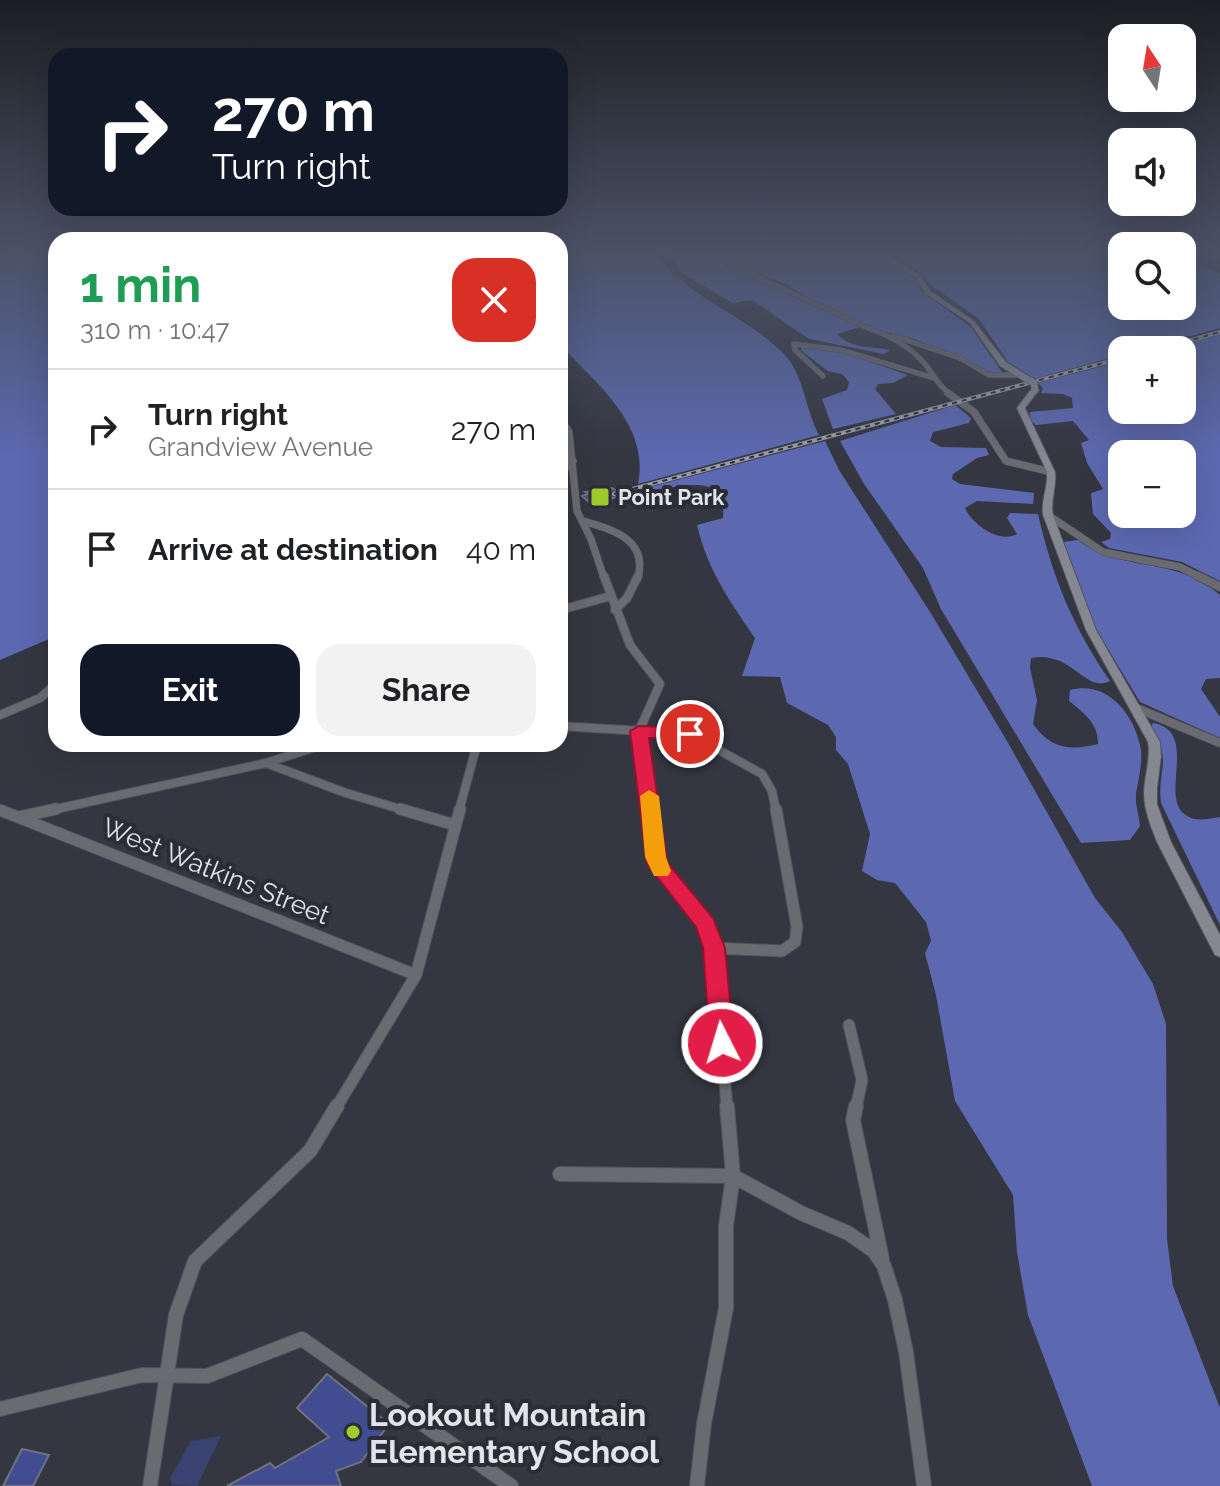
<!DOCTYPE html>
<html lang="en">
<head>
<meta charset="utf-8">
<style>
  body { margin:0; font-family:Raleway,sans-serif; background:#f2f2f2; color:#202124; height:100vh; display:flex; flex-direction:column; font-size:30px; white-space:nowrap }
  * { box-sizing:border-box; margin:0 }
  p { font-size:26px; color:#757577 }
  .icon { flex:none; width:44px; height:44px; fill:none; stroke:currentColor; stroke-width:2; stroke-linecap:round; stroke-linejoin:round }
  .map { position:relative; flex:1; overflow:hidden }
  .details { position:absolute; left:48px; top:232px; width:520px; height:520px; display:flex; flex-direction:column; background:#fff; border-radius:24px; box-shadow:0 8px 32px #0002 }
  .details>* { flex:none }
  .banner { position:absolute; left:48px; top:48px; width:520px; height:168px; border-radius:24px; box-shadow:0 8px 32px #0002; background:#111827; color:#fff; overflow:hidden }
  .needle { width:52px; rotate:348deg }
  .fabs { position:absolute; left:1108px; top:24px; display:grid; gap:16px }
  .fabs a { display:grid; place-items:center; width:88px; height:88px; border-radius:16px; background:#fff; box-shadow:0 8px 32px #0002; font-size:40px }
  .pin { position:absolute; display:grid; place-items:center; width:68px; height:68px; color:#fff; margin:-34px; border:4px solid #fff; border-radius:50%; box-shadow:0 2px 8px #0007 }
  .me { position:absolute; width:88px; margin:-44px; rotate:355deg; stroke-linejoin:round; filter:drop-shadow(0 0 6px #0008) }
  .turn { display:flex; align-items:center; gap:28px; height:168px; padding:0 32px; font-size:36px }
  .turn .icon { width:104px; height:104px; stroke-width:2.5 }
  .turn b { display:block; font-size:56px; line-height:68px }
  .round { display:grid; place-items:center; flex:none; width:84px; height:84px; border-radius:24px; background:#f2f2f2 }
  .overview { display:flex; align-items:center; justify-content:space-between; height:136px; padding:0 32px }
  h1 { font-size:48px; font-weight:700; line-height:60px; color:#1e9e55 }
  .primary-button { display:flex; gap:16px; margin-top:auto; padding:16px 32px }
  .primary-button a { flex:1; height:92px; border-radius:24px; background:#111827; color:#fff; font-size:32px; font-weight:700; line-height:92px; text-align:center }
  .primary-button a+a { background:#f2f2f2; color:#202124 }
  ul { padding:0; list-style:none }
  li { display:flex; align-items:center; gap:24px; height:120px; padding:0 32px; border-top:2px solid #e0e0e0 }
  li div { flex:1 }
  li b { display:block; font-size:30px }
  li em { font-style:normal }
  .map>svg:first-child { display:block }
  .green { fill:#3a4272 }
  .forest { fill:#5c69b1; fill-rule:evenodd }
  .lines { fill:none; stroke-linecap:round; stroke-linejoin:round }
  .stream { stroke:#171759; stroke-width:2 }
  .building { fill:#414c91; stroke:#6f727e; stroke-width:2 }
  .street-far4-casing { stroke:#50525c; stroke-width:6 }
  .street-far3-casing { stroke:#50525c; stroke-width:8 }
  .street-far2-casing { stroke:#50525c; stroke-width:10 }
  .street-far1-casing { stroke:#50525c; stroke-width:13 }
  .street-casing { stroke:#50525c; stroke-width:16 }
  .secondary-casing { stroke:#50525c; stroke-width:2 }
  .street-far4 { stroke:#6a6b71; stroke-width:5 }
  .street-far3 { stroke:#6a6b71; stroke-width:7 }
  .street-far2 { stroke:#6a6b71; stroke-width:8 }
  .street-far1 { stroke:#6a6b71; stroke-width:11 }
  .street { stroke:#6a6b71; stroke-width:14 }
  .secondary { fill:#868891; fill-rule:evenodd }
  .rail-casing { stroke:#9a9ca4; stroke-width:4 }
  .rail { stroke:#2a2c36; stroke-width:2; stroke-dasharray:5; stroke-linecap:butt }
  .secondary-bridge-casing { stroke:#50525c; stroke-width:8; stroke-linecap:butt }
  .secondary-bridge { stroke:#868891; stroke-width:7 }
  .route { fill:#e11d48; stroke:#92132f; stroke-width:2 }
  .slow { fill:#f59e0b }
  .poi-dot { fill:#9fca2d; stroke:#2a2c36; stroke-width:3 }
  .labels { text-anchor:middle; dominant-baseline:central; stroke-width:8; stroke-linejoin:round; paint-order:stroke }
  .far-poi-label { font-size:22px; font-weight:bold; fill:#e2e4ea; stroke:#2a2c36; text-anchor:start }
  .street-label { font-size:26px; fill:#e2e4ea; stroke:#2a2c36 }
  .near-poi-label { font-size:32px; font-weight:bold; fill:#e2e4ea; stroke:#2a2c36; text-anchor:start }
</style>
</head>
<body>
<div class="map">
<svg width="1220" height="1486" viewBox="0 0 1220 1486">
  <rect width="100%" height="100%" fill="#343641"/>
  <path class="green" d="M221,1436L197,1486L172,1485L170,1478L191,1441Z"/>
  <path class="forest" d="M0,251H56V636L0,660Z
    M560,251H654C685,298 746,314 785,355C804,376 806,411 819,435L638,484C650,425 597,384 560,345Z
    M667,251H709L726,266L860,327L837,334C851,349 871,346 890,350L884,354L809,339L752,300L733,303L681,273Z
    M720,251H869L912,275L918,279L921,291L971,327L1002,372H990L914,339L878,330L801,294L788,285L733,264Z
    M882,251H1122V306H1182V251L1220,274V328L1140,350H1122V355L1034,379L1008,362L979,319L933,287L919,272Z
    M1220,333V581L1182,562L1109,548L1101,542L1110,539L1111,533L1093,514L1091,493L1103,489L1087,463L1081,443L1089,440L1073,421L1036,425L1029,418L1030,412L1073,408L1072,398L1063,394L1041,393L1043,388L1038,383L1122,361V410H1182V350H1161ZM1122,454H1182V514H1122Z
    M804,347L845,353L908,375L893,383L878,384L875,389L896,414L833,429L822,399L847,390L849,382L842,374L828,371L804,353L801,349Z
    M955,405L971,418L969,423L933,432L930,441L941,447L986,448L989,455L977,458L953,474L952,479L960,484L1034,493L1033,504L977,501L965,508C972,524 999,544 1017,534L1007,518L1010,513L1038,514C1053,579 1073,627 1110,681C1085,694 1072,650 1031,658L1030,668L1037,700L1033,724C1051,749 1070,751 1098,744C1099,724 1083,712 1069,701L1070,690C1106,680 1133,712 1140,745C1144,761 1138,779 1136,794C1135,804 1139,816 1140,826L1130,840L1081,843L941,609L923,568L864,484L840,441Z
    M825,441L839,470L932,615L1007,741L1095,898L1122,932L1153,984L1166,1024L1167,1239L1173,1286L1220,1408V1486H1092L1028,1315L1017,1252L1013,1195L955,1101L936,995L925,953L931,941L926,922L895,883L877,880L862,871L870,834L848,764L836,750V737L828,725L787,703L780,677L742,676L755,638C730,602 707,569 697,525L723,518C728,463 665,494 635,491Z
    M1078,540C1119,573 1176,555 1220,595V678L1206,679L1201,689L1220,717V738L1140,702L1096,629L1063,542Z
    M1153,723C1202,732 1155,802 1189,817C1198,822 1211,818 1220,817V925L1161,803C1157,766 1173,764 1151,727Z"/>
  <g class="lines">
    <path class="stream" d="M8,251L20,258"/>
  </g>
  <path class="building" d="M612,488L624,495L591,504L582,496L588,494L585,492Z
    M327,1374L389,1424L361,1462L336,1471L341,1486H227L270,1463L275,1468L329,1437L297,1408Z
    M22,1449L49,1455L33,1486H3Z"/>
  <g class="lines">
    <g class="street-far4-casing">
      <path id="street-far4" d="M715,251L733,266L870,329C890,335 911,348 925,364C934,375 939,387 951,395
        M894,336L960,358L989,375H1018
        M823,376L795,350L794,344L841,350L934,378"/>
    </g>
    <g class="street-far3-casing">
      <path id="street-far3" d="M948,393L974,412L1006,461L1051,472
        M560,418L569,432L577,511L591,539L604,578
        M560,458L573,461
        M560,473L573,461
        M1048,515L1103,552L1180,567L1202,578
        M583,521C613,530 648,539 638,578"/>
    </g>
    <g class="street-far2-casing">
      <path id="street-far2" d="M604,576L630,645L660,684L639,731L651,811
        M1198,576L1220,587
        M560,610L611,596
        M615,610L627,598L638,576
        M1134,707L1220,743
        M0,715L40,698L56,684
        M560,726L690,734L762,774L772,791L776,811
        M266,763L346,793L407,811
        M47,811L266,763L325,744
        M459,811L477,744"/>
    </g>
    <g class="street-far1-casing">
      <path id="street-far1" d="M400,809L455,825
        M651,809L655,857L660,869L705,924L714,948L727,1108
        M0,810L416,975
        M19,817L56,809
        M714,948L782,951L795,942L797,927L776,809
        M849,1025L862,1080L856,1108
        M336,1108L416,975L460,809"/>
    </g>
    <g class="street-casing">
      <path id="street" d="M856,1106L853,1120L882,1259
        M560,1174L733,1176L801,1213L848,1233L874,1251L884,1266L895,1300L906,1352L924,1486
        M0,1409L142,1375L207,1376L302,1339L511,1486
        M150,1486L176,1315L195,1261L310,1151L337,1106
        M697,1486L704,1424L726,1308V1226L733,1176L727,1106"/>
    </g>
    <g class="secondary-casing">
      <path id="secondary" d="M872,251H880L921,276L930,291L974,321L1006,362L1030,377V381H1024L1000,366L970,323L925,293L916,278Z
        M1032,388L1039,390L1025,408L1055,472C1057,487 1050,500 1053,515L1096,630L1160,742L1161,757L1157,788V804L1171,842L1220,935V957L1215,955L1157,842C1151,827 1144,810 1144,793C1144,776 1151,760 1148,742L1086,630L1043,515C1041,500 1048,487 1047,472L1017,408Z"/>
    </g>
    <use href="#street-far4" class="street-far4"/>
    <use href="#street-far3" class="street-far3"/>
    <use href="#street-far2" class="street-far2"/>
    <use href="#street-far1" class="street-far1"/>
    <use href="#street" class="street"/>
    <use href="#secondary" class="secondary"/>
    <g class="rail-casing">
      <path id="rail" d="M1155,350L1220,332
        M614,494L1122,358"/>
    </g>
    <use href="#rail" class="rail"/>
    <g class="secondary-bridge-casing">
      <path id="secondary-bridge" d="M1027,379L1034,383L1035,390"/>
    </g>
    <use href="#secondary-bridge" class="secondary-bridge"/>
  </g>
  <linearGradient id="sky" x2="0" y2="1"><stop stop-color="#1d1e24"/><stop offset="0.55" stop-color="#4a5265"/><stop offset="1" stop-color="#4a5265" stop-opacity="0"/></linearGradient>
  <rect width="1220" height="459" fill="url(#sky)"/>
  <path class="route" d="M639,726L690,728L699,734L690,740L649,738L667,862L713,918L725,948L734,1043L730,1050L722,1053L713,1050L710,1043L703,948L696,927L647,864L630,731Z"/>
  <path class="slow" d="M649,790L659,796L666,857L671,871L668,876H654L645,857L640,796Z"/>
  <g class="poi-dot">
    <rect x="590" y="487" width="20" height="20" rx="4"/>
    <circle cx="353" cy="1432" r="8"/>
  </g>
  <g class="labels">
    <g class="far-poi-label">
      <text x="618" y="497">Point Park</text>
    </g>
    <g class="street-label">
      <text transform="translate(216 871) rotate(22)">West Watkins Street</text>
    </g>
    <g class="near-poi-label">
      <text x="369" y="1414">Lookout Mountain<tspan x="369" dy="37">Elementary School</tspan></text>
    </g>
  </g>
</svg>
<div class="fabs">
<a><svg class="needle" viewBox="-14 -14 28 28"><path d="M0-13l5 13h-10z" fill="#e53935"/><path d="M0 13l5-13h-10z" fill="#757577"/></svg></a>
<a><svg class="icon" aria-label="sound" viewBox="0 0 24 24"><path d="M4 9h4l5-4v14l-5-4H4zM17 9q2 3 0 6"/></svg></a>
<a><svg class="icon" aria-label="search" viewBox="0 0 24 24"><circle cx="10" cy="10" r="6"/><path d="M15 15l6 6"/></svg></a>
<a>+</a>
<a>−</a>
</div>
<div class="pin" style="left:690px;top:734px;background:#d93025"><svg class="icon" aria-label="arrive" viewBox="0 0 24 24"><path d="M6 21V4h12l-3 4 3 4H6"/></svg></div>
<svg class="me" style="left:722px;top:1043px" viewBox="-20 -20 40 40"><circle r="17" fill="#e11d48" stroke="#fff" stroke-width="3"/><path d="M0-11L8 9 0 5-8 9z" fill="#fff"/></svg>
<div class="banner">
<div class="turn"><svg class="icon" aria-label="right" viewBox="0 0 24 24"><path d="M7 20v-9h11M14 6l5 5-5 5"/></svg><div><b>270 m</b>Turn right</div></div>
</div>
<section class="details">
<div class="overview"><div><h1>1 min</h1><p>310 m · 10:47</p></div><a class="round" style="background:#d93025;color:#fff"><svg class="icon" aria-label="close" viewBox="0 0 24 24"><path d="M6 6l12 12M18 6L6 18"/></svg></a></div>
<ul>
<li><svg class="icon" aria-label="right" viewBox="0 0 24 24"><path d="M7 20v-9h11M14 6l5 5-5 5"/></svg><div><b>Turn right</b><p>Grandview Avenue</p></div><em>270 m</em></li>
<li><svg class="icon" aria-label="arrive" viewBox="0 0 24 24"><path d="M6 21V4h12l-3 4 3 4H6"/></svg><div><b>Arrive at destination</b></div><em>40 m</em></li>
</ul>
<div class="primary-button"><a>Exit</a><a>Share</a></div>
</section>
</div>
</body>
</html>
